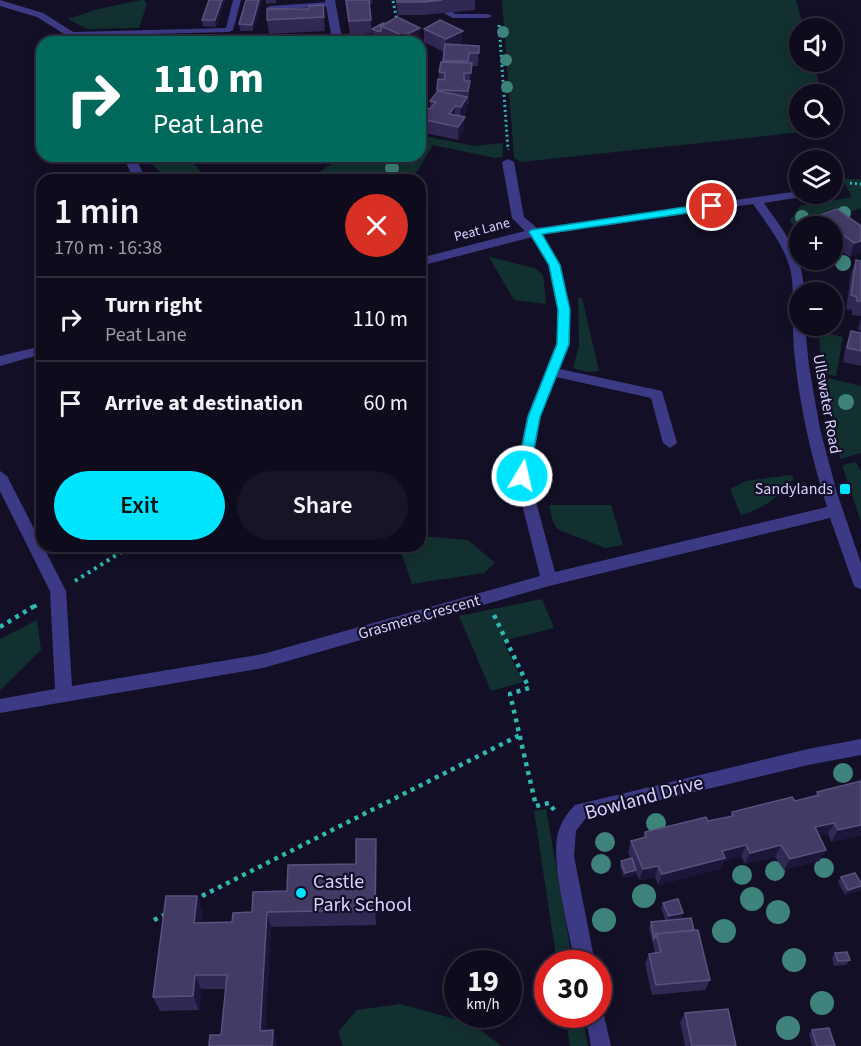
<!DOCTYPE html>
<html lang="en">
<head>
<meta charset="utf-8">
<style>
  body { margin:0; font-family:"Source Sans 3",sans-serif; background:#171425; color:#f1f3f6; height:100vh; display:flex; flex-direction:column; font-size:22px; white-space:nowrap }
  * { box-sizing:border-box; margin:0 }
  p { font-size:20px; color:#9b9ba3 }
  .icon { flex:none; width:33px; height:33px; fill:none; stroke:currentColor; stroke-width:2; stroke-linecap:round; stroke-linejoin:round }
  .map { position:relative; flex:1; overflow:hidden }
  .panel { position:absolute; left:36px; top:174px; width:390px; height:378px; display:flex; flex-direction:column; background:#0e0b1c; border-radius:18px; box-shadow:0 3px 15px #0003,0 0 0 2px #2e2b3b }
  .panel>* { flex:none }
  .guide { position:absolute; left:36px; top:36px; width:390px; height:126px; border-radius:18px; box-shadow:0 3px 15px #0003,0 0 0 2px #2e2b3b; background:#00695c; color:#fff; overflow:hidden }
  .controls { position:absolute; left:789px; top:18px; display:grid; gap:12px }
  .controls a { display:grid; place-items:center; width:54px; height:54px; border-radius:50%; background:#0e0b1c; box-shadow:0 3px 15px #0003,0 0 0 2px #2e2b3b; font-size:30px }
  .speed { position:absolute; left:444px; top:950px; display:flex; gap:12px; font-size:30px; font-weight:700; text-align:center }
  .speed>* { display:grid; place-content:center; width:78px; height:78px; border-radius:50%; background:#0e0b1c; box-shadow:0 3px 15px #0003,0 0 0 2px #2e2b3b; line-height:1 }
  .speed small { font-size:15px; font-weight:400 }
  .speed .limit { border:9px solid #d22; background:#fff; color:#111 }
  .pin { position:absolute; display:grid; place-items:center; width:51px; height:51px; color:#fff; margin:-26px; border:3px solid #fff; border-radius:50%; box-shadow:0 2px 6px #0007 }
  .me { position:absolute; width:66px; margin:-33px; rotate:9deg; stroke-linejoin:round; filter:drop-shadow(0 0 4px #0008) }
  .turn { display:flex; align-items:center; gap:21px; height:126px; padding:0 18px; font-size:27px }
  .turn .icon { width:78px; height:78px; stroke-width:2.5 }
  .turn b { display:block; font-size:42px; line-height:51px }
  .round { display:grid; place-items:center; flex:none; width:63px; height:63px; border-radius:32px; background:#171425 }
  .head { display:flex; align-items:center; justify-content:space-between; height:102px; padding:0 18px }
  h1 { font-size:36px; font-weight:600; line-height:45px }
  .action { display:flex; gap:12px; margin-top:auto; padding:12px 18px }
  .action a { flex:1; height:69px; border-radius:36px; background:#00e5ff; color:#111; font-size:24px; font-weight:600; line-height:69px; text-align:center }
  .action a+a { background:#171425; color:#f1f3f6 }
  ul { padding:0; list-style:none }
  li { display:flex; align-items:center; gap:18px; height:84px; padding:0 18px; border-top:2px solid #2e2b3b }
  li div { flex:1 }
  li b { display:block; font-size:22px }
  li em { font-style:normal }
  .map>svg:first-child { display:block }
  .green { fill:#12302f }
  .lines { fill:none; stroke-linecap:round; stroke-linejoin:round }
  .path-far2 { stroke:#2fb8b0; stroke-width:3; stroke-dasharray:2 3; stroke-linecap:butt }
  .path-far1 { stroke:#2fb8b0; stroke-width:4; stroke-dasharray:3 4.5; stroke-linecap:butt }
  .path { stroke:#2fb8b0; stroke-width:4.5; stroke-dasharray:4 5; stroke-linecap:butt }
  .service { fill:#3d3a85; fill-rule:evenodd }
  .minor { fill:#3d3a85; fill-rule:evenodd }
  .tree { fill:#3d827b }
  .wall { fill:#312854 }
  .shaded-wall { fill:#1d163a }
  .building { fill:#433a66; stroke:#5a527e; stroke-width:1.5 }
  .route { fill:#00e5ff; stroke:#0095a6; stroke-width:1.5 }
  .poi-dot { fill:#00e5ff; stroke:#130f26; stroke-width:2 }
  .labels { text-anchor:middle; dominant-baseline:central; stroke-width:4.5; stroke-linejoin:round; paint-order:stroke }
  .far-street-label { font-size:14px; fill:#d9d4ff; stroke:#130f26 }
  .street-label { font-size:16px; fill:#d9d4ff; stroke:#130f26 }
  .poi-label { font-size:16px; fill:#d9d4ff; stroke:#130f26; text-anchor:end }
  .near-street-label { font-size:20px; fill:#d9d4ff; stroke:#130f26 }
  .near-poi-label { font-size:20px; fill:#d9d4ff; stroke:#130f26; text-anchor:start }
</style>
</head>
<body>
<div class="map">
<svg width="861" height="1046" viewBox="0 0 861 1046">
  <rect width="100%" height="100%" fill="#130f26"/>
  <path class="green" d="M141,0H144L147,4L139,28L87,29L68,19L98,9Z
    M502,0H796L804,28H800V62H813L822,94H800V128L831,129L521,162L514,158Z
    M420,135L474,146L503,143V157L495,158L433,145L412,180H315L318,173L343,156H420Z
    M187,156L208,180H167L146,157Z
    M842,179H861V208L814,226H800L798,233L790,221L800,206L852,197Z
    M489,257L535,268L543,275L546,304L514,300Z
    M578,298H582L599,371L586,372L573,368L579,345Z
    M818,331L843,337L836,376L823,373Z
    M824,377L861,386V453L840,459Z
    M856,462L861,471V522L842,465Z
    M791,475L794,478C779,497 765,508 741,515L730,489L746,481Z
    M549,505H611L623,545L605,548L557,529L553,522Z
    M420,536L468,540L495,563L484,573L412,584L399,546H420Z
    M542,599L554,628L503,641L523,682L491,691L459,616Z
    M37,620L41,650L0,690V639Z
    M546,809L573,963H557L534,811Z
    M400,1004L470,1023L502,1046H343L338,1032L357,1010Z
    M565,1014H582L588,1046H570Z"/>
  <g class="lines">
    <path class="path-far2" d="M393,1L397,20
      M499,25L508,150
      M850,183L861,184"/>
    <path class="path-far1" d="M75,581L131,546
      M34,607L38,604"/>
    <path class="path" d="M494,615L529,688L510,694L536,806L549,803L554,810
      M0,627L36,605
      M194,900L520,735
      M154,920L166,914"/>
    <path class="service" d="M233,0H241L233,30L229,32L74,36L70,34L74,32L226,28Z
      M330,2L334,4L333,6L270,10L266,8L270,6Z
      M445,10H451L455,14H488L492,16L488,18H453L445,14Z"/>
    <path class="minor" d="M0,0L43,13L89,42H77L37,17L0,6Z
      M325,0H335L341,33L355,42L339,40L285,42V38L289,37L331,34Z
      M420,53H427L428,55L420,60Z
      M123,156H135L146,180H134Z
      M508,159L514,162L524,217L537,228L800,191V194H806L801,197L764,203C785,233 803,254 804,292H800V326H805L809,366L820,429L837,493L861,563V589L855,587L853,583L830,518L549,586L263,668L0,713V699L55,689L50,591L0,491V471L7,476L66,591L72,686L263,654L540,576L515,476L527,416L556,344L558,310L548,265L532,237L420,266V258L525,231L512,218L502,162ZM753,204C767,224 783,244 790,268C795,287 792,327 794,350C799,404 811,456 827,507L555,572L529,476L541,416L556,377L651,398L663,443L670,448L677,443L662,391L560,369L570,344V310L560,265L542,235Z
      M267,176L271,177L272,180H260Z
      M832,186L839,187L841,189L832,192Z
      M42,219V227H37V221Z
      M42,346V354L0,366V356Z
      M861,739V755L808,765L586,818L576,831L574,856L595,963H575C569,931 552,867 557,838C559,825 566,814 575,805L808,749Z
      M598,1005L602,1007L611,1046H591L585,1014H598Z"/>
  </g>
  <g class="tree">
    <circle cx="503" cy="32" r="6"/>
    <circle cx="506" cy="60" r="6"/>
    <circle cx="507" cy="87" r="6"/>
    <circle cx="392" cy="168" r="7"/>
    <circle cx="844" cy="213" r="7"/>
    <circle cx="802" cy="217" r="7"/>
    <circle cx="843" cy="263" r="8"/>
    <circle cx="846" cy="402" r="8"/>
    <circle cx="843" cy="773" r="10"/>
    <circle cx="656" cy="823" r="10"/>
    <circle cx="605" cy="842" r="10"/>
    <circle cx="601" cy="864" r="10"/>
    <circle cx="824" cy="868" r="10"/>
    <circle cx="775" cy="871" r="10"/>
    <circle cx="742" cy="875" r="10"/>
    <circle cx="644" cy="896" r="12"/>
    <circle cx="752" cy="899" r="12"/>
    <circle cx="778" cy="912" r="12"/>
    <circle cx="604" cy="920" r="12"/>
    <circle cx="724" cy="931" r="12"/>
    <circle cx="794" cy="960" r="12"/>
    <circle cx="822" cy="1003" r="12"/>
    <circle cx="788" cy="1028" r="12"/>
  </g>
  <path class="wall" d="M209,0H225L216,27L203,26L202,20Z
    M246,0H262L253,31H240L239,24Z
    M266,0H276V3L266,4Z
    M345,0H372V4H369L372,33L350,35Z
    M396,0H475V10L423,15H398Z
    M323,5L325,31L269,34L267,20Z
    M383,23L420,41L418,42H387L381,39V37L379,38L373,35L372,29Z
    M424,29L462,44L460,45L479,46L478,66H471L468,105H467V110L463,117L464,131L458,140L420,132V116L430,109V101L437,92L438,79H439V72L443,62L444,52L424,42Z
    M818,216L861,226V252L850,257L832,244V226H815Z
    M856,260L861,261V316L852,315V310L846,309L851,274Z
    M861,318V331L858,330Z
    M851,331L861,333V366L843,362L846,345Z
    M817,792L861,835L831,842L828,834L819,836L826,850L819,861L784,870L775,857L745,864L741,856L724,861L720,869L658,885L655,877L639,880L636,872L635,875L624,878L620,866L621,861L631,859L628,852L631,841L643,838L645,832L730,817L732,812L795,801L815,796Z
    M377,855L376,925L271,927L265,1031L273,1030L277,1044L221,1035L225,989H201L199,1010L160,1011L153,997L197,896L202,911L201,923L232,922L252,912L287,891Z
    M841,877L861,883V888L859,891L845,895L838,882Z
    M663,903L683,913L681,918L672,920L694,930L710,980L705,990L652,995L645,964L649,954L655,953L649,928L651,922L666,921L661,908Z
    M835,953L850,960L846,965L834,966L832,958Z
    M685,1013L736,1046H685L680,1022Z
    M812,1030L835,1046H812L809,1034Z"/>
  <path class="shaded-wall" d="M222,0H225L216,27L215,20Z
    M259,0H262V1L253,31L252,25Z
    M420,28V41L418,42H403V36Z
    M381,31V37L379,38V32Z
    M463,31L462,44L446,53V39Z
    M467,97V110L460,120L461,107Z
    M455,106V119L449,114Z
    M465,117L464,131L458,140V127Z
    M861,241V252L850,257L854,243Z
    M834,823L828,834L809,839L815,827Z
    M861,825V835L831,842L838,830Z
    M376,839L377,855L376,925L375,910Z
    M746,845L741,856L724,861L720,869L658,885L662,874L722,851Z
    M781,845L775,857L745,864L750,853Z
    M826,850L819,861L784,870L790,859Z
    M658,866L655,877L639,880L643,869Z
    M636,870L635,875L624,878L625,873Z
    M861,886L859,891L845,895L848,890Z
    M197,896L202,911L200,938L194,923Z
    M267,912L271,927L264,1044L260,1031Z
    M683,913L681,918L667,922L669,916Z
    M195,975L201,989L199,1010L193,996Z
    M273,1030L277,1044V1046H272Z"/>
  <path class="building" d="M209,0H222L215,20H202Z
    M246,0H259L252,25L239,24Z
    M346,0H369L371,20L349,21Z
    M397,0H442L423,2H397Z
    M323,5L324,17L267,20V9H309V6Z
    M397,17L420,28L403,36L381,26Z
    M440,20L463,31L446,39L424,29Z
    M383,23L385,24L381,26V31L379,32L372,29Z
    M445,44L479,46V53H469L468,61H443Z
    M441,62L472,63L471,73H464V81H470L468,91L437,90L438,79L444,80L445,76V73L439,72Z
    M438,91L467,97L461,107L455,106L449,114L465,117L458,127L420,119V116L426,108L430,109L436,102L430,101Z
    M837,209L861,226V241L854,243L818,216Z
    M856,260L861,261V301H857V297L851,295Z
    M851,331L861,333V351L847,348Z
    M861,781V825L838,830L834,823L815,827L826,850L790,859L781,845L750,853L746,845L722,851L725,858L662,874L658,866L643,869L631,841L646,837L645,832L706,817L708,821L733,816L732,812L792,797L795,801L819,795L817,792Z
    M356,839H376L375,910L267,912L260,1031L273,1030L272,1046H209L210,1035H221L227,975H195L193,996L153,997L166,896H197L194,923L232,922L233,913L252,912L253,892L287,891L288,865L356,864Z
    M632,858L636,870L625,873L621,861Z
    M855,873L861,883V886L848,890L841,877Z
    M678,899L683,913L669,916L663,903Z
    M691,918L694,930L656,934L654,939L651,922Z
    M698,930L710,980L656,985L649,954L661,952L656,934Z
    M847,952L850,960L838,961L835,953Z
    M728,1009L736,1046H692L685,1013Z
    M829,1028L835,1046H817L812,1030Z"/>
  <path class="route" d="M712,203L715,204V209L542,234L560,265L570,310L569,344L540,417L529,476L522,481L517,480L516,476L528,417L557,344L558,310L549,265L529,232L531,230Z"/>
  <g class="poi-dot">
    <rect x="839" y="483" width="12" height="12" rx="3"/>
    <circle cx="301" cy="893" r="6"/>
  </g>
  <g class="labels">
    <g class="far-street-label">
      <text transform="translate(482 230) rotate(-15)">Peat Lane</text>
    </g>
    <g class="street-label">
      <text transform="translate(827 404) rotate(80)">Ullswater Road</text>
      <text transform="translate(419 617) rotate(-16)">Grasmere Crescent</text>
    </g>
    <g class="poi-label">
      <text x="833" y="489">Sandylands</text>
    </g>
    <g class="near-street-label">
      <text transform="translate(644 798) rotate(-15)">Bowland Drive</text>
    </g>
    <g class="near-poi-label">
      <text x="313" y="882">Castle<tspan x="313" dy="23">Park School</tspan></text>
    </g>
  </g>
</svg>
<div class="controls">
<a><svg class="icon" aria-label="sound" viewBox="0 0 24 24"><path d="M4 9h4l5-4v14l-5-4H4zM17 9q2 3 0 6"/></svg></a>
<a><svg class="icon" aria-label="search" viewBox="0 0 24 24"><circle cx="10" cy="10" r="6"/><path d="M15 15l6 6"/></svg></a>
<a><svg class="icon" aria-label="layers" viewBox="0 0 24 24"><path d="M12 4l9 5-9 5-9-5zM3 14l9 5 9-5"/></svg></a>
<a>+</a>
<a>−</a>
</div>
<div class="speed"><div>19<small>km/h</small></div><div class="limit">30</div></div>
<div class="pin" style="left:712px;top:206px;background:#d93025"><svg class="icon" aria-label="arrive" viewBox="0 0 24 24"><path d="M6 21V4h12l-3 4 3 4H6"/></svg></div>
<svg class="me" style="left:522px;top:476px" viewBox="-20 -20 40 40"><circle r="17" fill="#00e5ff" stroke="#fff" stroke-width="3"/><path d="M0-11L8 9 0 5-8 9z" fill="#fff"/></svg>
<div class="guide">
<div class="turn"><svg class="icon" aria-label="right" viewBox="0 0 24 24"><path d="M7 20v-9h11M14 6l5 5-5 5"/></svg><div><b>110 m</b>Peat Lane</div></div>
</div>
<section class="panel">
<div class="head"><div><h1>1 min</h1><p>170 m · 16:38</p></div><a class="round" style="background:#d93025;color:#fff"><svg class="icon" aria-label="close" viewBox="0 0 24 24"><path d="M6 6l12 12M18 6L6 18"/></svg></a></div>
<ul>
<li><svg class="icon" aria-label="right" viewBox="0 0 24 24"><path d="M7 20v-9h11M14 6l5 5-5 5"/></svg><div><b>Turn right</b><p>Peat Lane</p></div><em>110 m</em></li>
<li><svg class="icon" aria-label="arrive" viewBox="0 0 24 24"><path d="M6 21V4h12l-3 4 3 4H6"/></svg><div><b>Arrive at destination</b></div><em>60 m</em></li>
</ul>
<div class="action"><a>Exit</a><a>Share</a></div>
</section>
</div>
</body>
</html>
